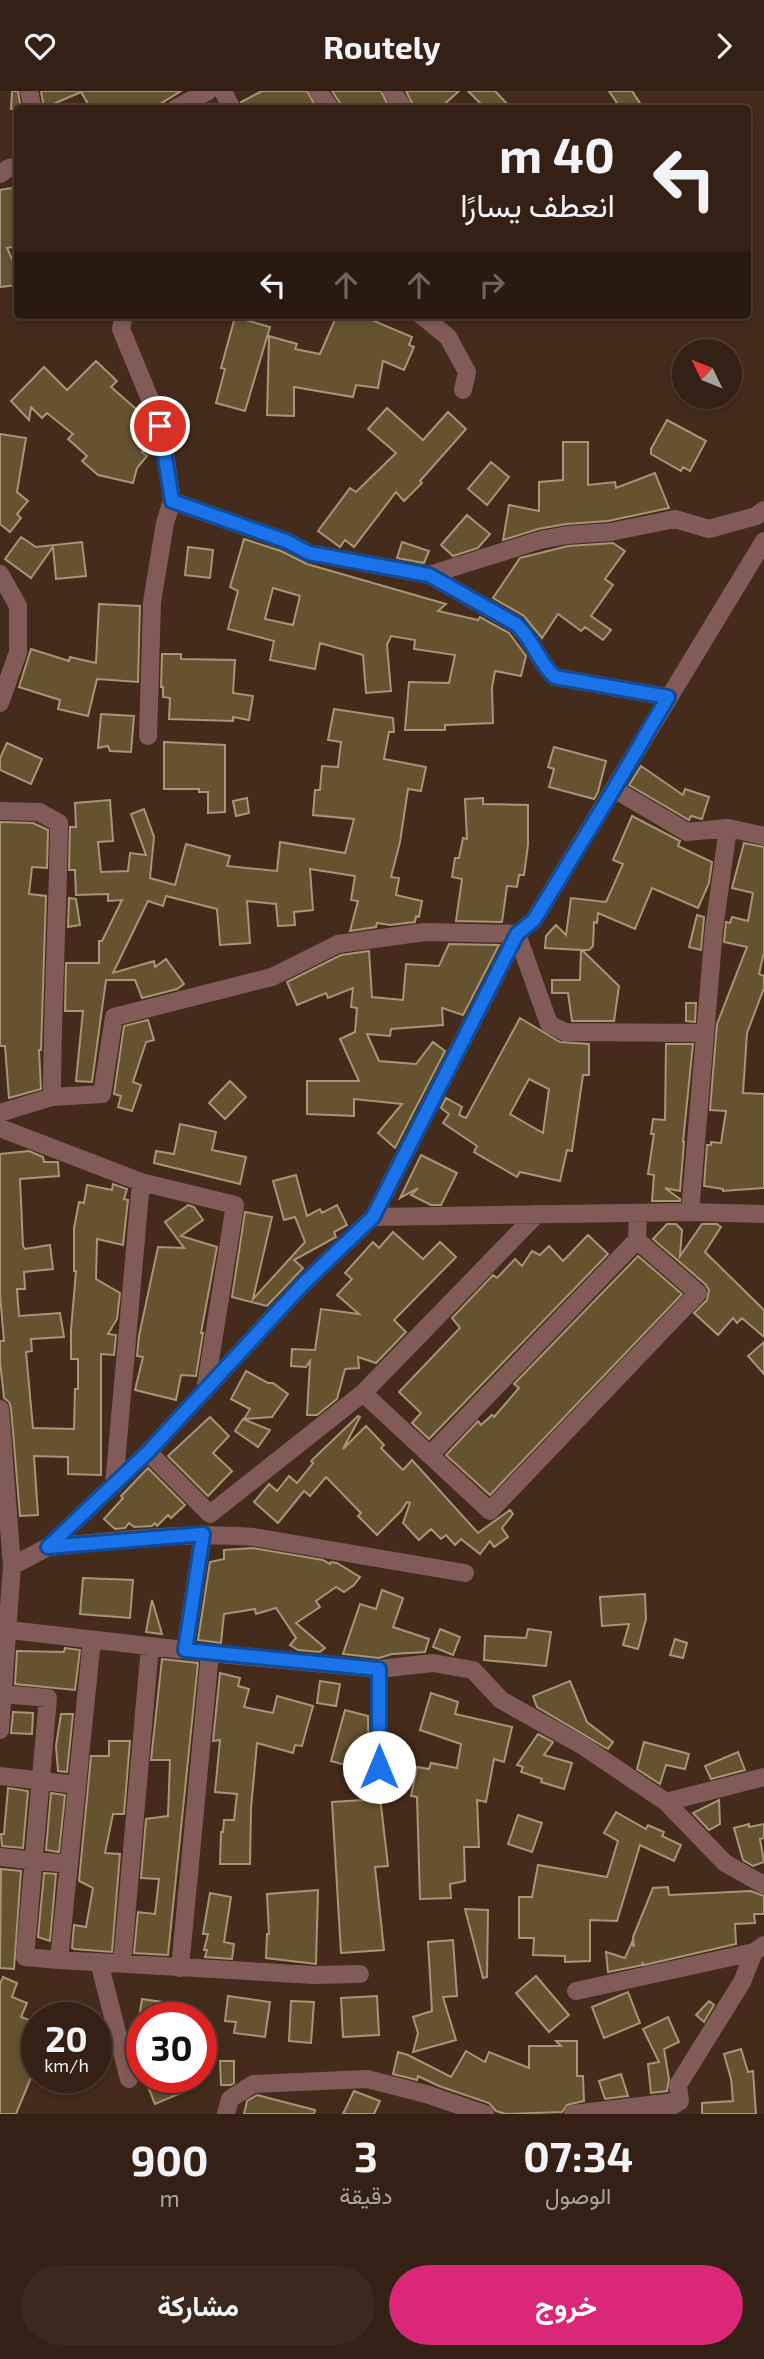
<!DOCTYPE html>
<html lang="ar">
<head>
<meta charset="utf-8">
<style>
  body { margin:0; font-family:"Exo 2",Vazirmatn,sans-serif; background:#3c281d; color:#f1f3f6; direction:rtl; height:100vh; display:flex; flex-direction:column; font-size:26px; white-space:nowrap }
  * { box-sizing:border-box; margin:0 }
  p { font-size:23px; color:#a9a3a0 }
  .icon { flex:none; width:38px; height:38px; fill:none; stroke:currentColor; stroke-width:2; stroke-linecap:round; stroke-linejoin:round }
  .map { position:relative; height:2023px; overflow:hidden; direction:ltr }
  .panel { display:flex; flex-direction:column; background:#342014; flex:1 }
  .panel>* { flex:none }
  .guide { position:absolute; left:14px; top:14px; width:737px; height:214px; border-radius:7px; box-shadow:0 4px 10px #0003,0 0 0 2px #4e3e34; direction:rtl; background:#342014; color:#f1f3f6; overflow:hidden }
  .needle { width:46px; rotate:313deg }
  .buttons { position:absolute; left:672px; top:248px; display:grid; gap:14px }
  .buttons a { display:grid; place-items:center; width:70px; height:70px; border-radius:50%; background:#342014; box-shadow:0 4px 10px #0003,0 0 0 2px #4e3e34; font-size:35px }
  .speed { position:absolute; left:21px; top:1911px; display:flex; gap:14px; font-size:35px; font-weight:700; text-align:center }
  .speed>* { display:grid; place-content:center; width:91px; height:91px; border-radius:50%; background:#342014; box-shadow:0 4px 10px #0003,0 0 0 2px #4e3e34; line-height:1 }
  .speed small { font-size:18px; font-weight:400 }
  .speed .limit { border:10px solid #d22; background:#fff; color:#111 }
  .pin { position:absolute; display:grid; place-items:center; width:60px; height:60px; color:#fff; margin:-30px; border:4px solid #fff; border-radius:50%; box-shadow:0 2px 7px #0007 }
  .me { position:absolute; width:77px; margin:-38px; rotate:0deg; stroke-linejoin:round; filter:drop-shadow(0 0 5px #0008) }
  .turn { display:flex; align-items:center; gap:24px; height:147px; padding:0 21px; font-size:32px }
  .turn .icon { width:91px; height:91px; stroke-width:2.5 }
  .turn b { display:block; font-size:49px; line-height:60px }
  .lanes { display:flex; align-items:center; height:66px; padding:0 21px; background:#0003; justify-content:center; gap:35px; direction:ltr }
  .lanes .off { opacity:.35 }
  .eta { display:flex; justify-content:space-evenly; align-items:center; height:119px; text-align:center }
  .eta b { font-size:42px; font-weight:700; line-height:49px }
  .primary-button { display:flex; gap:14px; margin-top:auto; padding:14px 21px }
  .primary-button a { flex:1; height:80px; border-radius:42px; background:#db2777; color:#fff; font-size:28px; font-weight:700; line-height:80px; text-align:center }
  .primary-button a+a { background:#3c281d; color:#f1f3f6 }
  header { display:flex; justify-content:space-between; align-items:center; height:91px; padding:0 21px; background:#342014; font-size:32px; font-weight:700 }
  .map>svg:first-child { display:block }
  .building { fill:#65522f; stroke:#a69576; stroke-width:2; fill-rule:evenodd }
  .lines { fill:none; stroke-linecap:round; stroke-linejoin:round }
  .minor { stroke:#825b58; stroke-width:18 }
  .route-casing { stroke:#114b97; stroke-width:18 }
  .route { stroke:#1a73e8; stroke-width:12 }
</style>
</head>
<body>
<header><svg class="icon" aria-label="forward" viewBox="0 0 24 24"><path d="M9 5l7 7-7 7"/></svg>Routely<svg class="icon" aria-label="heart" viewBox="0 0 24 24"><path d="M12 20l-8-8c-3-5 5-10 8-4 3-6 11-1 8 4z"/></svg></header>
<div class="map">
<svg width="764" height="2023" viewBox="0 0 764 2023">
  <rect width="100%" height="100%" fill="#452b1b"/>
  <path class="building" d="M12,0H18L21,18H11Z
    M41,0H181L152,18H91L81,1L44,17Z
    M262,0H307L316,16L243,18L241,11Z
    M332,0H381L390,18H344Z
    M406,0H459L439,18H415Z
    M468,0H495L512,18H486Z
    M609,0H632L644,18H621Z
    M18,96V155L7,157L16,177L17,194L0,196V99Z
    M337,224H360L412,246L409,254L414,256L404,279L383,270L378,297L356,294L353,306L294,296V325L267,324L269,245L297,253L295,258L320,263Z
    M235,226L270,236L245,320L216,312L225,278L221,277Z
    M96,270L117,290L111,296L143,324L134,334L152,350L142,361L147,365L137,377L133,392L98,384L82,370L87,365L68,348L73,343L47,322L42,327L31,316L29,329L11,310L44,276L67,299Z
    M387,317L423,349L448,321L466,338L420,390L422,392L404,410L396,401L354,456L345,449L340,456L318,440L350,397L356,401L396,362L368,338Z
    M667,329L706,350L690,380L683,376L681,380L651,363V358Z
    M0,343L26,347L17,401L28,410L17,423L21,427L10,441L0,433Z
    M563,351H588V394L615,391L616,397L655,382L669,417L608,430L566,433L538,438L503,449L509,414L539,420V391L563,389Z
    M491,371L509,386L487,414L468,398Z
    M467,424L490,443L478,457L453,465L441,454Z
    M21,446L36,456L82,451L86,485L56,488L53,456L31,487L5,468Z
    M244,448L281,460L307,473L446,513L438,520L478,529L480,526L509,542L526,565L521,585L495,580L492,597L493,632L445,634V639H405L409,591L449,592L455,564L414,558L415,549L391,545L387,554L391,600L366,602L363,564L320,552L315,578L270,569L274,550L228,538L238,500L230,496ZM273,497L300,505L293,534L265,528Z
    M402,451L429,460L424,472L397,467Z
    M613,452L625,460L605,488L613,494L591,525L611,539L603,549L585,536L581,540L558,523L542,547L524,525L493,507L520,467L568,455Z
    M188,456L213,459L210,487L185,484Z
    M99,513L140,515L138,591L97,588L88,625L58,618L60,609L19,596L31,558L69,570L70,566L96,572Z
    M162,563H181V568L235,569L233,602L253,605L249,629L233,626V630L169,628L170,607L163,606V596H161Z
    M334,618L393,627L394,641H389L384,668L426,676L421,700L408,698L400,751L391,786L399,787L396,804L422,810L419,826L416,825L415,831L390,834L377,832L376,836L350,840L358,810L351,809L355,785L310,778L313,819L294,821L295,834L278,835L276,813L247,810L250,852L220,854L217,818L166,805L163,815L148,810L113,882L154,870L155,876L166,868L184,893L177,898L142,907L135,889H106L92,991L76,990L83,920H65L66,872H99V850H102L122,809L108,810V803L76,804L75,779H69L70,736H76L75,712L110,709L113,750L98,751L101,781L128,780L130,762L146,764L131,723L144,718L154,746L150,787L175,794L186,753L230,765L227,775L277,780L280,751L345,762L354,728L313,724L315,699H320L322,675L338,676L341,651L328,649Z
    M101,623L134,625L131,661L110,660L108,655L98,657Z
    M164,651L225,654V721L208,722V701H199V698H164Z
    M7,652L42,668L31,693L0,679V667Z
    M554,656L606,670L598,701L594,708L549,696L554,678L548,676Z
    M641,675L683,704L685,698L709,706L702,728L691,725L689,729L629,694Z
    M247,707L249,722L236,725L233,710Z
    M483,707V713L528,714V754L524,784H519L517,796L507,795L502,831L456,830L462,788L452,786L455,767H459L463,747L467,748L465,708Z
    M632,725L680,750L678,755L712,771L709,792L698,817L652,797L635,838L598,822L597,832L594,831L593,855L589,859H582L619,895L614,930H572L568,902H552V889H580L581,859L545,857L546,845L556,834L566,844L571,807L606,811L623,773L613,769Z
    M0,731L33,732L48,739L47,777L32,776L29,803L46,805L41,959H39L41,998L9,1007L5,955H0Z
    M744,752L764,756V861L759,883L764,885V897L747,942L743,1002L764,1003V1097L723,1100V1098L704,1095L707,1054H711V1051L721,1052L726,1020L710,1019L717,933L747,856L724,851L726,831L730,832L732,826L748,830L753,802L732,797Z
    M69,807L76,808L80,834L68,836Z
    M697,824L704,826L701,859L689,856Z
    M449,853L499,854L463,924L442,917L443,934L391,938L390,945L367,943L379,970L416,973L433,951L445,960L395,1057L378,1042L402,1013L354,1008V1025L307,1023V990H359L340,948L355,941L357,917L351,916L353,897L328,907L326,902L297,914L287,891L341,864L369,860L372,906L403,909L406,873L439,875Z
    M686,912H696L695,931L686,930Z
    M520,927L560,951L589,953V984H583L572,1060L567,1059L560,1090L520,1081L517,1086L474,1061L477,1055L443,1032L449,1023L441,1017L446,1007L462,1016L459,1024L466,1027ZM529,988L549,998L543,1042L510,1023Z
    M148,929L154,949L146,951L133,991L141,994L132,1020L118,1016L121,1005L114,1003L124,935Z
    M666,953H693L683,1051H684L680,1100L665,1097L680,1108V1110H652L654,1084L648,1083L654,1043H651L653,1028L665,1029Z
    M230,990L246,1006L225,1028L209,1012Z
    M180,1033L216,1041L212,1059L246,1066L240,1093L154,1072L156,1060L174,1063Z
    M29,1060L43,1066L44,1071H58L59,1085L20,1088L23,1155L25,1158L50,1154L53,1178L24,1181L25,1198H17L19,1225L60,1222L64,1246L31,1248L32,1260L26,1261L33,1337L74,1338L75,1298H78V1268H71V1239L76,1180H74V1137L79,1111L84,1112L87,1094L112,1099L113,1093L127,1098L124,1108L128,1109L123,1154L97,1148L96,1188L120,1202L117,1228L108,1243L116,1244L114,1264L101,1263V1384L68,1383V1366L34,1365L38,1424L20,1425L11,1317L9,1311L4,1307L0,1270V1250H4L0,1203V1063Z
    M421,1064L457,1082L441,1114H431L411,1104L418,1097L400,1107Z
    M296,1084L307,1125L320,1118L322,1122L337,1114L347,1134L334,1141L336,1146L294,1169L303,1177L267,1215L232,1206L245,1121L272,1126L253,1208L305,1151L295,1126L284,1129L273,1090Z
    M188,1114L194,1116L203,1129L181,1145L217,1156L201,1242H203L196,1285L181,1284L176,1309L135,1299L143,1266L137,1265L139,1245L158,1156L184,1157L165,1131Z
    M667,1133H676L682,1139L680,1165L702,1133H717L721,1136L705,1161L764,1219V1246L742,1227L737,1232L733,1227L718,1244L694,1222L707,1209L709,1199L705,1193L653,1148Z
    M393,1141L423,1168L440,1151L456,1166L394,1229L406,1241L376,1272L358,1266L359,1277L345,1278L337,1308L317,1324H307L310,1270L306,1276L291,1275L292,1258L315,1259L321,1218L359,1223L337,1204L352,1188L345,1182L373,1151L379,1157Z
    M588,1144L608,1163L429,1348L412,1332L421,1322L399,1301L460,1237L452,1227L493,1184L497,1187L515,1168L522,1175L532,1160L540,1164L549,1155L563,1170Z
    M638,1165L682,1203L490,1404L446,1364L478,1330L481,1334L492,1324L494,1326L519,1297L514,1293Z
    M764,1251V1283L748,1265Z
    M246,1280L268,1292H273L288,1303L272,1326L244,1328L250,1318L231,1308Z
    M358,1325L360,1326L343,1358L366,1335L384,1354L381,1357L403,1379L412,1369L478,1442L510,1419L513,1423L502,1437L508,1446L494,1456L490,1450L480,1463L461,1448L455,1454L446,1444L441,1448L431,1438L419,1449L403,1432L410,1412L407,1411L401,1420L377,1444L358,1425L361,1422L326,1386L310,1405L304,1400L278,1432L254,1411L269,1393L277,1400L289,1385L297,1392L313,1372L311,1370Z
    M210,1326L229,1345L213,1362L232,1380L208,1405L168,1365Z
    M243,1328L270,1339L258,1356L235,1340Z
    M148,1377L185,1414L171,1427L168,1424L157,1435L155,1432L152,1435L134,1436L129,1432L125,1437L115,1438L104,1428L123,1407L121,1405Z
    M253,1457L323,1469L330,1473L331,1471L337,1472L360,1486L354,1494L344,1501L336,1496L316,1510L320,1516L296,1532L325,1557L320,1561L298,1559L290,1554L296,1547L276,1517L256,1523L255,1518L224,1523L221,1552L198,1549L210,1471L224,1468V1459Z
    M83,1487L133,1489L130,1527L80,1523Z
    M382,1499L403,1507L393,1536L429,1548L425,1561L392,1563L379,1567L343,1563L360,1513L376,1518Z
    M645,1503L646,1528L638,1558L623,1554L629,1533L602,1535L600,1506Z
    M152,1509L162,1543L146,1541Z
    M440,1538L460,1546L453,1564L433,1556Z
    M528,1538L551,1541L546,1575L484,1569L485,1545L526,1547Z
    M675,1548L687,1552L683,1567L670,1564Z
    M65,1557L80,1559L75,1599L15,1593L17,1560L64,1561Z
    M162,1568L198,1572L168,1864L134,1862L138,1821L155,1823L159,1788L141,1787L146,1728L168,1725L170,1669H151Z
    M220,1582L240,1587L238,1595L249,1598L244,1616L273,1622L277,1605L313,1615L302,1655L295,1654L293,1662L257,1652L251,1717L250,1773H220L221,1741H223L224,1729H234L237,1703L215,1701L220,1649L213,1650Z
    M320,1590L340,1593L336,1615L317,1612Z
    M570,1590L587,1631L613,1651L608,1658L537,1616L533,1605Z
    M431,1602L458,1611L455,1623L512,1636L504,1671L494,1668L486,1711L477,1709L479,1756H464L465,1790L450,1793L451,1807L420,1808L417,1706L411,1705L417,1676L429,1678L431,1672L457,1677L461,1653L420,1639Z
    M345,1619L368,1625L369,1681L373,1685L380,1687L393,1678L394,1704L380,1705L388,1775L375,1776L384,1859L341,1862L332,1711L364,1709L362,1680H367L331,1670Z
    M13,1621L33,1622L32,1643L11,1642Z
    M61,1623H73L67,1681L58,1680L56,1655Z
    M538,1643L553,1651L544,1664L572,1672L564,1698L541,1691L542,1688L521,1681L523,1676L517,1674Z
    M109,1650H130L124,1723H113L105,1762L120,1763L112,1861L74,1858L72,1857L74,1834L86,1836L93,1797L79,1790L91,1665H109Z
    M644,1651L689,1663L685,1678L666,1674L660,1693L637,1678Z
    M738,1661L745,1679L711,1688L705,1675Z
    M8,1697L28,1700L23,1757L2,1755L1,1743H4Z
    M51,1702L65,1704L59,1761L46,1759Z
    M719,1709L720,1733L709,1739L693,1722Z
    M616,1721L646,1738L648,1734L664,1741L662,1745L681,1754L674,1770L640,1754L617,1830L590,1829V1870L565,1871V1865L533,1864L534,1847H519V1806H532L538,1774L607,1786L618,1750L604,1742Z
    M518,1724L542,1732L532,1761L508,1753Z
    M749,1733V1736L764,1733V1747L760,1748L764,1771L753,1775L743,1769L734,1737Z
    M1,1778L21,1780L14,1878L0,1877Z
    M44,1782L56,1783L50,1850L38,1846Z
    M668,1796L669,1804L751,1800L764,1805V1823H754L755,1832L735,1833L736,1853L644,1874L642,1871L643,1874L608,1881L606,1861L625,1867L632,1851L634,1856L633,1846L653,1797Z
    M318,1799L316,1873L266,1867L267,1843H269L267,1803Z
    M210,1802L231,1806L224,1851L234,1853L232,1868L205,1866L207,1859H204L208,1843H203Z
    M465,1818L488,1819L487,1886L483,1887Z
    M453,1849L457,1905L443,1906L456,1949L413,1961L418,1942L413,1926L432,1920L428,1851Z
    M536,1885L569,1924L549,1941L516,1902Z
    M3,1886L17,1892L12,1906L27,1912L21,1926L37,1932V1972L16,2023H0V1893Z
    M628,1901L640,1932L604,1947L592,1916Z
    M228,1905L270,1911L265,1946L234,1942L236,1931L225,1930Z
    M377,1905L379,1944L343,1946L341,1907Z
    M142,1908L177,1913L175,1927H139Z
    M291,1910L314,1911L311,1952L289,1950Z
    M709,1910L714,1914L704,1931L696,1924Z
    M668,1926L679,1951L664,1958L669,1988L667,2000L651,2002L648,1973L659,1971L643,1938Z
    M556,1950H577V1985H583L584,2010L567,2014L562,2021L506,2023L496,2020L489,2012L439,1995L418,1985L417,1989L393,1983L398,1961L408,1964L451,1986L466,1960L485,1971L489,1961L529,1977V1955H561Z
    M741,1958L748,1981L753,1980L756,2023H702V2012L733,2010L731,1988L724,1963Z
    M220,1970H234V1992L231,1994H221Z
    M621,1983L628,2005L605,2008L599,1990Z
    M144,1986H189L193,1997L155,2013Z
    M354,2000L380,2010L374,2023H343Z
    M257,2004L315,2019L314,2023H244L247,2010Z"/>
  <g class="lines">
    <path class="minor" d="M29,0L33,18
      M223,0L232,18
      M318,0L331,18
      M392,0L404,18
      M175,18L208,0
      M0,83L9,77L18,75
      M124,224L121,238L161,335L172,410L165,432L152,511L148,645
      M421,224L448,246L467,281L463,299
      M172,410L286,450L309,462L429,484L516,533C534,549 537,570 555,586L668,606
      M0,483L18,515V561L0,612
      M429,484L540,449L567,444L610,441L675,428L709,438L756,425L764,419
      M614,698L687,741L728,737L764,745
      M0,720L39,721L59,732C58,824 52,915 52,1006
      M0,1022L52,1006L102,1003L114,926L272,886L338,853L425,841L517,843L549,933L565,941L705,942
      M0,1037L141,1091L235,1114L205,1300
      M690,1121L714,838L728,737
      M373,1126L690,1121L764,1123
      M363,1302L537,1123
      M0,1318L12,1475
      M148,1361L210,1423L363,1302L490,1420L698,1202L637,1149L638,1122
      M430,1364L637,1149
      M114,1394L141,1091
      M48,1456C117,1450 185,1440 254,1446L465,1482
      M0,1538L210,1562L379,1578L433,1572L473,1579L501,1609L583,1655L666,1711L725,1772L764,1794
      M92,1549L59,1869L314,1884L360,1883
      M185,1559L203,1443
      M379,1578V1676
      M3,1603L48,1607L25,1866L59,1869
      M0,1639L12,1475L48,1456L148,1361L303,1193L373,1126L517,843L534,829L764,450
      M0,1685L77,1694
      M666,1711L764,1686
      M0,1766L69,1773
      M99,1871L129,1988
      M122,1873L150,1555
      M180,1877L210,1562
      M576,1900L754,1861L764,1854
      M226,2023L230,2008L253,1993L367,1988L426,2003L485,2023
      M573,2023L674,2011
      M659,2023L680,2010L678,1994L742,1891L754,1861"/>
  </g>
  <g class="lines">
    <g class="route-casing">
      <path id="route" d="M160,335L172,410L286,450L309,462L429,484L516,533C534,549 537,570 555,586L668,606L614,698L534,829L517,843L373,1126L303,1193L148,1361L48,1456L203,1443L185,1559L379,1578V1676"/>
    </g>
    <use href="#route" class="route"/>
  </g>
</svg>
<div class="buttons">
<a><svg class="needle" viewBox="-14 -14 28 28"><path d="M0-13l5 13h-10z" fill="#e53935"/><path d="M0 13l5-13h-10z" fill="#a9a3a0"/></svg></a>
</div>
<div class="speed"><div>20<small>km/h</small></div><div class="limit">30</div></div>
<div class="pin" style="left:160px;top:335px;background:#d93025"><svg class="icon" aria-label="arrive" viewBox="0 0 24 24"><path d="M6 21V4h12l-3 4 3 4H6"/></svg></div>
<svg class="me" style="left:379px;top:1676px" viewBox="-20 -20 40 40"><circle r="19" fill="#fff"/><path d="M0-13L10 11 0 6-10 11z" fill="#1a73e8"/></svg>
<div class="guide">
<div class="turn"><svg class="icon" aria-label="left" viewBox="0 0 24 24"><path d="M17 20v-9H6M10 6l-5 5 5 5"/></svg><div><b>40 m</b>انعطف يسارًا</div></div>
<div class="lanes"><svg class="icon" aria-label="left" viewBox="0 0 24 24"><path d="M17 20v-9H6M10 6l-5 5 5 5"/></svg><svg class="icon off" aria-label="ahead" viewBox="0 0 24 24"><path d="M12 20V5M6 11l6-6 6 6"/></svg><svg class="icon off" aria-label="ahead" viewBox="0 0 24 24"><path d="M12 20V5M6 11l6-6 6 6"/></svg><svg class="icon off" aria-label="right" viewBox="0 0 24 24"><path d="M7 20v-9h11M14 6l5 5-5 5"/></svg></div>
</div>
</div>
<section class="panel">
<div class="eta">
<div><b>07:34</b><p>الوصول</p></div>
<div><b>3</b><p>دقيقة</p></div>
<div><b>900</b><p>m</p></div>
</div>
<div class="primary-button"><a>خروج</a><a>مشاركة</a></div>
</section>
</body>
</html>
